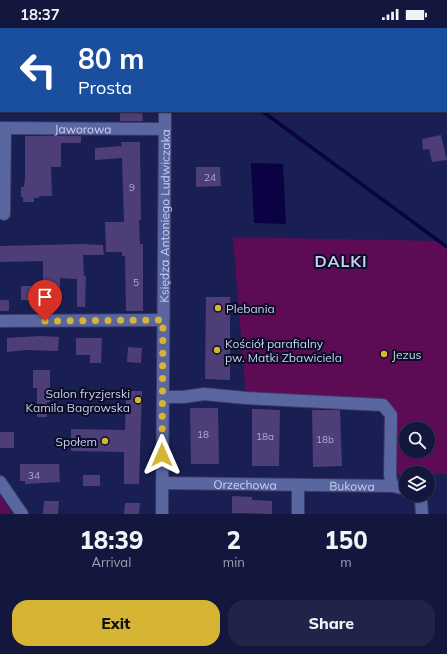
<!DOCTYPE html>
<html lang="en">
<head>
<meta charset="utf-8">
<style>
  body { margin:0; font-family:Mulish,sans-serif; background:#202449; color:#f1f3f6; height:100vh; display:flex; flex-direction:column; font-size:15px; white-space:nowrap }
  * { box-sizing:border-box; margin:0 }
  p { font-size:13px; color:#9d9fb0 }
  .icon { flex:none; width:22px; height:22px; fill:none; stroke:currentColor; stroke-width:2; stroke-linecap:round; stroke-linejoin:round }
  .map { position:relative; height:486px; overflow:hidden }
  .details { display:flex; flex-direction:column; background:#13173e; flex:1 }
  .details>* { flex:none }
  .top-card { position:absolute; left:0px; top:0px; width:447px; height:84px; box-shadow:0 1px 3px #0004,0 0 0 1px #323658; background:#1a4fa0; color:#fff; overflow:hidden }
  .fabs { position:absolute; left:399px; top:394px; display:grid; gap:8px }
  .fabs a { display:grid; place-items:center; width:36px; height:36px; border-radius:50%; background:#13173e; box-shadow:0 1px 3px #0004,0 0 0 1px #323658; font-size:20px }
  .pin { position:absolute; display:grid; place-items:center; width:34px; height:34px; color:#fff; margin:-41px -17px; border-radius:50% 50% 50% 0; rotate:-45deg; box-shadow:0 0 4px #0007 }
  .pin .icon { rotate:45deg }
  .me { position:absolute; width:44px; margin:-22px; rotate:0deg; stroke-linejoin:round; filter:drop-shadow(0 0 3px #0008) }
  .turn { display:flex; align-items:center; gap:14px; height:84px; padding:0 12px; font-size:18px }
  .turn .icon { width:52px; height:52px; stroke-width:2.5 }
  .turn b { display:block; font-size:28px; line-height:34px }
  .eta { display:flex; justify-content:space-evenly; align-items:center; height:68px; text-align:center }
  .eta b { font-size:24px; font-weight:800; line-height:28px }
  .button { display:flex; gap:8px; margin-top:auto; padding:8px 12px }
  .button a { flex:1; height:46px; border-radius:16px; background:#d6b534; color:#111; font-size:16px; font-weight:800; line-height:46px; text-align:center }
  .button a+a { background:#202449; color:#f1f3f6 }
  .status { display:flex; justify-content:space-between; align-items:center; height:28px; padding:0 20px; background:#13173e; direction:ltr }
  .status svg { height:11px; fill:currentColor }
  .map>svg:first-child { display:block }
  .green { fill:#5e0b55; fill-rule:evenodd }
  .water { fill:#0a0243 }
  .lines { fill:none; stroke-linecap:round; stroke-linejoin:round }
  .stream { stroke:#0a0243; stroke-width:3.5 }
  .building { fill:#4d3e77 }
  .street-casing { stroke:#393967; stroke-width:14 }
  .street { stroke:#5a66a0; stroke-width:12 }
  .route { stroke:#d6b534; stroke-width:7; stroke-dasharray:0 12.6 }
  .poi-dot { fill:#d6b534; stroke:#090c23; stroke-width:1.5 }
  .labels { text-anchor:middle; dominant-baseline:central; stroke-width:4; stroke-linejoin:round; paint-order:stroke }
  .number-label { font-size:10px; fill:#a9acd2 }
  .street-label { font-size:12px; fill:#c8d1f1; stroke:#090c23 }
  .poi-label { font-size:12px; fill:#c8d1f1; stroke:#090c23; text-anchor:start }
  .district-label { font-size:16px; font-weight:bold; letter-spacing:1px; fill:#c8d1f1; stroke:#090c23 }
</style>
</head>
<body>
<div class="status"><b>18:37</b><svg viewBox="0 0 49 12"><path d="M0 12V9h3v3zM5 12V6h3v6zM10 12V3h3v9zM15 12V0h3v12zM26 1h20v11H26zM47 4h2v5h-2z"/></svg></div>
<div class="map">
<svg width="447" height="486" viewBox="0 0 447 486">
  <rect width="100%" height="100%" fill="#191f52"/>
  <path class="green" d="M233,209L437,213L447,218V446L406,445V447H390L388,382L246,370ZM406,401H428V423H406Z
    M0,467L12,486H0Z"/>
  <path class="water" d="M251,135L283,136L286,196L254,195Z"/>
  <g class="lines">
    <path class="stream" d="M189,0V1
      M262,83L447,219"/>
  </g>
  <path class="building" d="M120,83H142L143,93H120Z
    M441,107L447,132L432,134L429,121L423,122L422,111Z
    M25,108H81V115H61V139H51L52,168H39V170H34V174H23V169H21V159H24L25,151Z
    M121,114H140L141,192H139L140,216H143V283H126L125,228H122V224H106L105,194H124L122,130L95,132V120L122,118Z
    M196,139H220L221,158L196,159Z
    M83,216L103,217L104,227H83L84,248H86L85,279H77V251L60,250V263L51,262V272H21V258H43V233L0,234V218Z
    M206,269H230V352L205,351Z
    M0,272H9V283H0Z
    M40,308L59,309L58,323L27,322L7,324V310Z
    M76,310H102L101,335H90V327H76Z
    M128,319L142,320L141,335L127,334Z
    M33,342H50V374H47V389H37V360H33Z
    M126,363H142L139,456H124V424L71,423V401L125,402Z
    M190,380H218L219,436H191Z
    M252,381L280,382L279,438H252Z
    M312,382H340L342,438L313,439Z
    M0,404H14V420H0Z
    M20,436H59L60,454L25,456V453H20Z
    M83,447H100V458H83Z
    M232,468L252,469V472L272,473V486L232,485Z
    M44,473H59L58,486H43Z
    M125,475H140L139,486H124Z"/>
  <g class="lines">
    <g class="street-casing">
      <g id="street">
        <path d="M165,0V1"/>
        <path d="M339,0L341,1"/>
        <path d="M446,54H447"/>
        <path id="s1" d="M0,100L165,101"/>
        <path d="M4,186L5,100"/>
        <path d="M0,293L163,292"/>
        <path d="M163,369H183L204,366L246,370L383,377L391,387L390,447L392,458"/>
        <path d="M0,454L22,486"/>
        <path id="s2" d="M162,455L392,458L406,461"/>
        <path d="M416,467L421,473L422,486"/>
        <path id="s3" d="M162,486L165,83"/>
        <path d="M298,486V457"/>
      </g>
    </g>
    <use href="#street" class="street"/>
  </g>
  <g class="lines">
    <path class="route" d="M45,293L163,292L162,427"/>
  </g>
  <g class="poi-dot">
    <circle cx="218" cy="280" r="4"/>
    <circle cx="217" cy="322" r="4"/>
    <circle cx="384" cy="326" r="4"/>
    <circle cx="138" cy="372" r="4"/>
    <circle cx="105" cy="413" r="4"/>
  </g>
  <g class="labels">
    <g class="number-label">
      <text x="210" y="149">24</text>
      <text x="132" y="159">9</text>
      <text x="136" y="254">5</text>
      <text x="203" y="406">18</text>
      <text x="265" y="408">18a</text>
      <text x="325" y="411">18b</text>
      <text x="34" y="447">34</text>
    </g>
    <g class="street-label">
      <text stroke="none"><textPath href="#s1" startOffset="83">Jaworowa</textPath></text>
      <text stroke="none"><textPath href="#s3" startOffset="298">Księdza Antoniego Ludwiczaka</textPath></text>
      <text stroke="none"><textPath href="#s2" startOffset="83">Orzechowa</textPath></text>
      <text stroke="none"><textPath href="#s2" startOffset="190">Bukowa</textPath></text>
    </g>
    <g class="poi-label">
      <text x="226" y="280">Plebania</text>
      <text x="225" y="315">Kościół parafialny<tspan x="225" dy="14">pw. Matki Zbawiciela</tspan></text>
      <text x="392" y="326">Jezus</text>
      <text x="130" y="365" text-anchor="end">Salon fryzjerski<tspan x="130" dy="14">Kamila Bagrowska</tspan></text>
      <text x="97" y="413" text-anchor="end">Społem</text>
    </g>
    <g class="district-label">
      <text x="341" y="233">DALKI</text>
    </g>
  </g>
</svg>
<div class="fabs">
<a><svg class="icon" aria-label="search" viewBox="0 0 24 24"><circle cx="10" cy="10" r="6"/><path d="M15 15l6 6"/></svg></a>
<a><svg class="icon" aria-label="layers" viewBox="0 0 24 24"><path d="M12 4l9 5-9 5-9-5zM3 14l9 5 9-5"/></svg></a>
</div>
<div class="pin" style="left:45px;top:293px;background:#d93025"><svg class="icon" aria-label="arrive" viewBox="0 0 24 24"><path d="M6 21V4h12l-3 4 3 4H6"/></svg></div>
<svg class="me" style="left:162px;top:427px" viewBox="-20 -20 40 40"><path d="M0-17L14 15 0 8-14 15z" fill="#d6b534" stroke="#fff" stroke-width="4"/></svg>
<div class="top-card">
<div class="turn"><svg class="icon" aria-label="left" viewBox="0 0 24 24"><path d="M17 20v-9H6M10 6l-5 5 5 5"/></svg><div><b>80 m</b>Prosta</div></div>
</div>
</div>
<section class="details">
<div class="eta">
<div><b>18:39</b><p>Arrival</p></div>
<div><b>2</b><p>min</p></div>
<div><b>150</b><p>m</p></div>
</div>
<div class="button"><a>Exit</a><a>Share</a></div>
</section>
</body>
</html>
